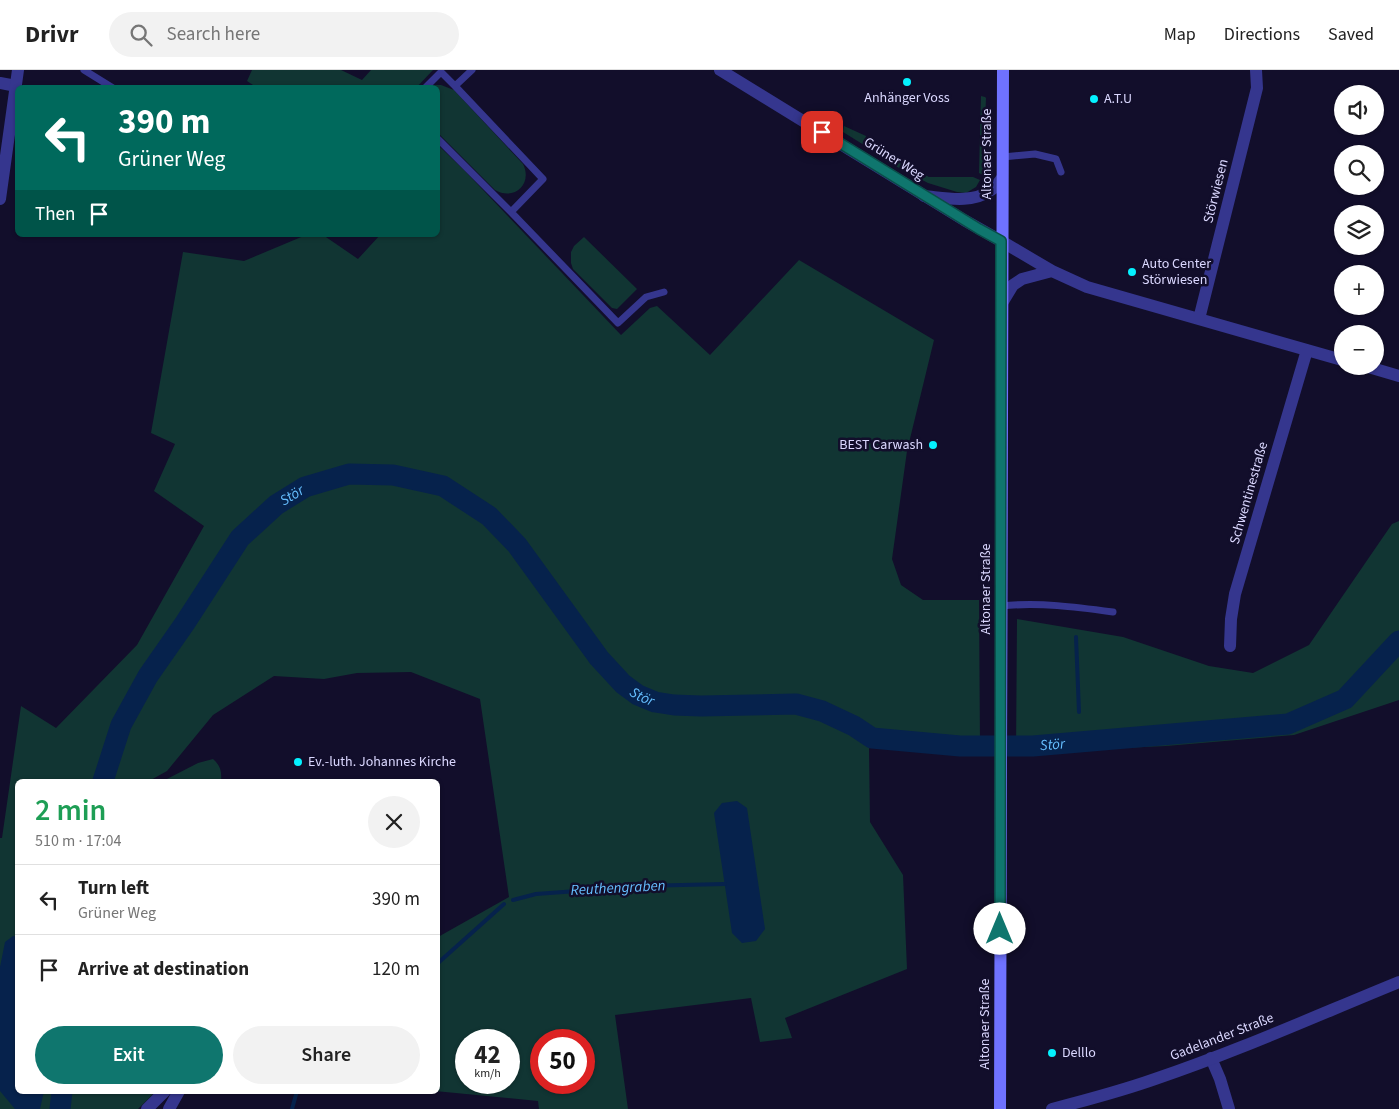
<!DOCTYPE html>
<html lang="en">
<head>
<meta charset="utf-8">
<style>
  body { margin:0; font-family:"Source Sans 3",sans-serif; background:#f2f2f2; color:#222; height:100vh; display:flex; flex-direction:column; font-size:19px; white-space:nowrap }
  * { box-sizing:border-box; margin:0 }
  p { font-size:16px; color:#767676 }
  .icon { flex:none; width:28px; height:28px; fill:none; stroke:currentColor; stroke-width:2; stroke-linecap:round; stroke-linejoin:round }
  .map { position:relative; flex:1; overflow:hidden }
  .side { position:absolute; left:15px; top:709px; width:425px; height:315px; display:flex; flex-direction:column; background:#fff; border-radius:8px; box-shadow:0 1px 4px #0004 }
  .side>* { flex:none }
  .hud { position:absolute; left:15px; top:15px; width:425px; height:152px; border-radius:8px; box-shadow:0 1px 4px #0004; background:#00695c; color:#fff; overflow:hidden }
  .controls { position:absolute; left:1334px; top:15px; display:grid; gap:10px }
  .controls a { display:grid; place-items:center; width:50px; height:50px; border-radius:50%; background:#fff; box-shadow:0 1px 4px #0004; font-size:25px }
  .speed { position:absolute; left:455px; top:959px; display:flex; gap:10px; font-size:25px; font-weight:700; text-align:center }
  .speed>* { display:grid; place-content:center; width:65px; height:65px; border-radius:50%; background:#fff; box-shadow:0 1px 4px #0004; line-height:1 }
  .speed small { font-size:12px; font-weight:400 }
  .speed .limit { border:8px solid #d22; background:#fff; color:#111 }
  .pin { position:absolute; display:grid; place-items:center; width:42px; height:42px; color:#fff; margin:-21px; border-radius:10px; box-shadow:0 2px 8px #0006 }
  .me { position:absolute; width:55px; margin:-28px; rotate:0deg; stroke-linejoin:round; filter:drop-shadow(0 0 4px #0008) }
  .turn { display:flex; align-items:center; gap:18px; height:105px; padding:0 20px; font-size:22px }
  .turn .icon { width:65px; height:65px; stroke-width:2.5 }
  .turn b { display:block; font-size:35px; line-height:42px }
  .then { display:flex; align-items:center; height:48px; padding:0 20px; background:#0003; gap:10px; font-size:19px }
  .round { display:grid; place-items:center; flex:none; width:52px; height:52px; border-radius:26px; background:#f2f2f2 }
  .headline { display:flex; align-items:center; justify-content:space-between; height:85px; padding:0 20px }
  h1 { font-size:30px; font-weight:600; line-height:38px; color:#1e9e55 }
  .cta { display:flex; gap:10px; margin-top:auto; padding:10px 20px }
  .cta a { flex:1; height:58px; border-radius:30px; background:#0f766e; color:#fff; font-size:20px; font-weight:600; line-height:58px; text-align:center }
  .cta a+a { background:#f2f2f2; color:#222 }
  ul { padding:0; list-style:none }
  li { display:flex; align-items:center; gap:15px; height:70px; padding:0 20px; border-top:1px solid #e0e0e0 }
  li div { flex:1 }
  li b { display:block; font-size:19px }
  li em { font-style:normal }
  header { display:flex; align-items:center; gap:30px; box-sizing:border-box; height:70px; padding:0 25px; background:#fff; border-bottom:1px solid #e0e0e0 }
  header strong { font-size:24px }
  nav { display:flex; gap:28px; margin-inline-start:auto; font-size:18px }
  .search { width:350px; height:45px; background:#f2f2f2; display:flex; align-items:center; gap:12px; box-sizing:border-box; padding:0 18px; border-radius:28px; color:#767676; font-size:19px }
  .map>svg:first-child { display:block }
  .green { fill:#113533; fill-rule:evenodd }
  .water { fill:#06224c }
  .lines { fill:none; stroke-linecap:round; stroke-linejoin:round }
  .stream { stroke:#06224c; stroke-width:4 }
  .river { stroke:#06224c; stroke-width:21 }
  .service { stroke:#35368e; stroke-width:7 }
  .minor { stroke:#35368e; stroke-width:12 }
  .tertiary { stroke:#35368e; stroke-width:12 }
  .secondary { stroke:#6f72ff; stroke-width:12 }
  .route-casing { stroke:#0a4d48; stroke-width:12 }
  .route { stroke:#0f766e; stroke-width:9 }
  .poi-dot { fill:#04f1ff; stroke:#120e2b; stroke-width:2 }
  .labels { text-anchor:middle; dominant-baseline:central; stroke-width:5; stroke-linejoin:round; paint-order:stroke }
  .poi-label { font-size:14px; fill:#dbd8ff; stroke:#120e2b; text-anchor:start }
  .street-label { font-size:14px; fill:#dbd8ff; stroke:#120e2b }
  .water-label { font-size:15px; font-style:italic; fill:#66bfff; stroke:#120e2b }
</style>
</head>
<body>
<header>
<strong>Drivr</strong>
<div class="search"><svg class="icon" aria-label="search" viewBox="0 0 24 24"><circle cx="10" cy="10" r="6"/><path d="M15 15l6 6"/></svg>Search here</div>
<nav><a>Map</a><a>Directions</a><a>Saved</a></nav>
</header>
<div class="map">
<svg width="1399" height="1039" viewBox="0 0 1399 1039">
  <rect width="100%" height="100%" fill="#120e2b"/>
  <path class="green" d="M252,0H341L362,10L371,0H433L416,18L256,17L247,11Z
    M436,15H441L454,20L523,94C533,114 514,131 495,120L438,63V18L432,17Z
    M981,26L985,27L986,28L983,105L979,103Z
    M844,56L866,66L864,75L843,62Z
    M438,75L464,100L621,265L650,238L657,236L710,285L799,190L934,270L907,381L892,489L901,515L923,530H979L980,676H960L872,669L869,679L870,752L903,805L907,899L785,948L792,968L760,972L751,928L615,945L628,1039H539L538,1031L435,1021H438V867L509,827L480,629L411,602L357,603L324,609L274,606L213,645L167,701L149,711H18V1021H156L138,1039H0V768H2L21,636L56,658L137,575L204,456L154,421L175,374L151,363L183,182L244,191L306,165H323L358,189L380,165H438ZM466,970H509V1012H466ZM541,970H584V1012H541Z
    M887,89L900,92L929,107H973L980,110L976,117L966,123L957,122L928,113L886,91Z
    M584,167L637,219L617,239L612,238L573,199L571,193V182L574,176Z
    M1399,451V630L1294,665L1166,676L1016,683L1017,549L1123,567L1209,596L1253,603L1309,575L1392,454Z
    M213,689C220,695 222,701 221,711H163L198,693Z"/>
  <path class="water" d="M737,731L747,738L765,859L756,871L742,873L732,863L714,743L722,733Z
    M13,866L18,867V1021H44L40,1039H15L0,1021V897L5,872Z"/>
  <g class="lines">
    <path class="stream" d="M1076,567L1079,642
      M513,830L536,824L577,821L596,817L725,814
      M438,893L504,834
      M292,1039L297,1021"/>
    <g class="river">
      <path id="s1" d="M103,711L121,655L148,606L185,553L240,468L276,435L305,417L349,404L393,405L443,416L489,446L517,475L599,588L623,614L638,625L655,632L674,635L701,636L796,634L822,641L854,656L872,668L960,676H1033L1288,654L1345,629L1399,571"/>
      <path d="M60,1039L62,1021"/>
    </g>
    <path class="service" d="M84,0L113,18
      M455,16L543,109L511,142
      M425,18L441,2L455,16L472,0
      M438,69L511,142L618,253L646,227L664,222
      M1003,87L1035,84L1056,89L1061,102
      M1001,536C1039,532 1076,537 1113,542"/>
    <path class="minor" d="M0,13L16,16
      M924,126C946,128 972,134 991,120C996,117 999,112 1002,108
      M1001,171L1052,201L1087,217L1342,290
      M1002,233L1013,215L1022,209L1052,201
      M1199,249L1257,18L1256,0
      M1365,296L1399,306
      M1230,576L1231,549L1235,524L1307,280
      M1211,988L1220,1009L1229,1039
      M147,1039L165,1021
      M169,1039L179,1021"/>
    <path class="tertiary" d="M720,0L964,150L1001,171
      M0,129L18,0
      M1052,1039C1087,1030 1121,1021 1155,1009C1238,981 1318,945 1399,912"/>
    <path class="secondary" d="M1000,1039L1003,0"/>
  </g>
  <g class="lines">
    <g class="route-casing">
      <path id="route" d="M822,62L979,159L1001,171L1000,859"/>
    </g>
    <use href="#route" class="route"/>
  </g>
  <g class="poi-dot">
    <circle cx="907" cy="12" r="5"/>
    <circle cx="1094" cy="29" r="5"/>
    <circle cx="1132" cy="202" r="5"/>
    <circle cx="933" cy="375" r="5"/>
    <circle cx="298" cy="692" r="5"/>
    <circle cx="1052" cy="983" r="5"/>
  </g>
  <g class="labels">
    <g class="poi-label">
      <text x="907" y="28" text-anchor="middle">Anhänger Voss</text>
      <text x="1104" y="29">A.T.U</text>
      <text x="1142" y="194">Auto Center<tspan x="1142" dy="16">Störwiesen</tspan></text>
      <text x="923" y="375" text-anchor="end">BEST Carwash</text>
      <text x="308" y="692">Ev.-luth. Johannes Kirche</text>
      <text x="1062" y="983">Delllo</text>
    </g>
    <g class="street-label">
      <text transform="translate(987 84) rotate(-90)">Altonaer Straße</text>
      <text transform="translate(894 89) rotate(32)">Grüner Weg</text>
      <text transform="translate(1216 121) rotate(-76)">Störwiesen</text>
      <text transform="translate(1249 423) rotate(-74)">Schwentinestraße</text>
      <text transform="translate(986 519) rotate(-90)">Altonaer Straße</text>
      <text transform="translate(985 954) rotate(-90)">Altonaer Straße</text>
      <text transform="translate(1222 967) rotate(-21)">Gadelander Straße</text>
    </g>
    <g class="water-label">
      <text stroke="none"><textPath href="#s1" startOffset="348">Stör</textPath></text>
      <text stroke="none"><textPath href="#s1" startOffset="798">Stör</textPath></text>
      <text stroke="none"><textPath href="#s1" startOffset="1218">Stör</textPath></text>
      <text transform="translate(618 818) rotate(-3)">Reuthengraben</text>
    </g>
  </g>
</svg>
<div class="controls">
<a><svg class="icon" aria-label="sound" viewBox="0 0 24 24"><path d="M4 9h4l5-4v14l-5-4H4zM17 9q2 3 0 6"/></svg></a>
<a><svg class="icon" aria-label="search" viewBox="0 0 24 24"><circle cx="10" cy="10" r="6"/><path d="M15 15l6 6"/></svg></a>
<a><svg class="icon" aria-label="layers" viewBox="0 0 24 24"><path d="M12 4l9 5-9 5-9-5zM3 14l9 5 9-5"/></svg></a>
<a>+</a>
<a>−</a>
</div>
<div class="speed"><div>42<small>km/h</small></div><div class="limit">50</div></div>
<div class="pin" style="left:822px;top:62px;background:#d93025"><svg class="icon" aria-label="arrive" viewBox="0 0 24 24"><path d="M6 21V4h12l-3 4 3 4H6"/></svg></div>
<svg class="me" style="left:1000px;top:859px" viewBox="-20 -20 40 40"><circle r="19" fill="#fff"/><path d="M0-13L10 11 0 6-10 11z" fill="#0f766e"/></svg>
<div class="hud">
<div class="turn"><svg class="icon" aria-label="left" viewBox="0 0 24 24"><path d="M17 20v-9H6M10 6l-5 5 5 5"/></svg><div><b>390 m</b>Grüner Weg</div></div>
<div class="then">Then<svg class="icon" aria-label="arrive" viewBox="0 0 24 24"><path d="M6 21V4h12l-3 4 3 4H6"/></svg></div>
</div>
<section class="side">
<div class="headline"><div><h1>2 min</h1><p>510 m · 17:04</p></div><a class="round"><svg class="icon" aria-label="close" viewBox="0 0 24 24"><path d="M6 6l12 12M18 6L6 18"/></svg></a></div>
<ul>
<li><svg class="icon" aria-label="left" viewBox="0 0 24 24"><path d="M17 20v-9H6M10 6l-5 5 5 5"/></svg><div><b>Turn left</b><p>Grüner Weg</p></div><em>390 m</em></li>
<li><svg class="icon" aria-label="arrive" viewBox="0 0 24 24"><path d="M6 21V4h12l-3 4 3 4H6"/></svg><div><b>Arrive at destination</b></div><em>120 m</em></li>
</ul>
<div class="cta"><a>Exit</a><a>Share</a></div>
</section>
</div>
</body>
</html>
